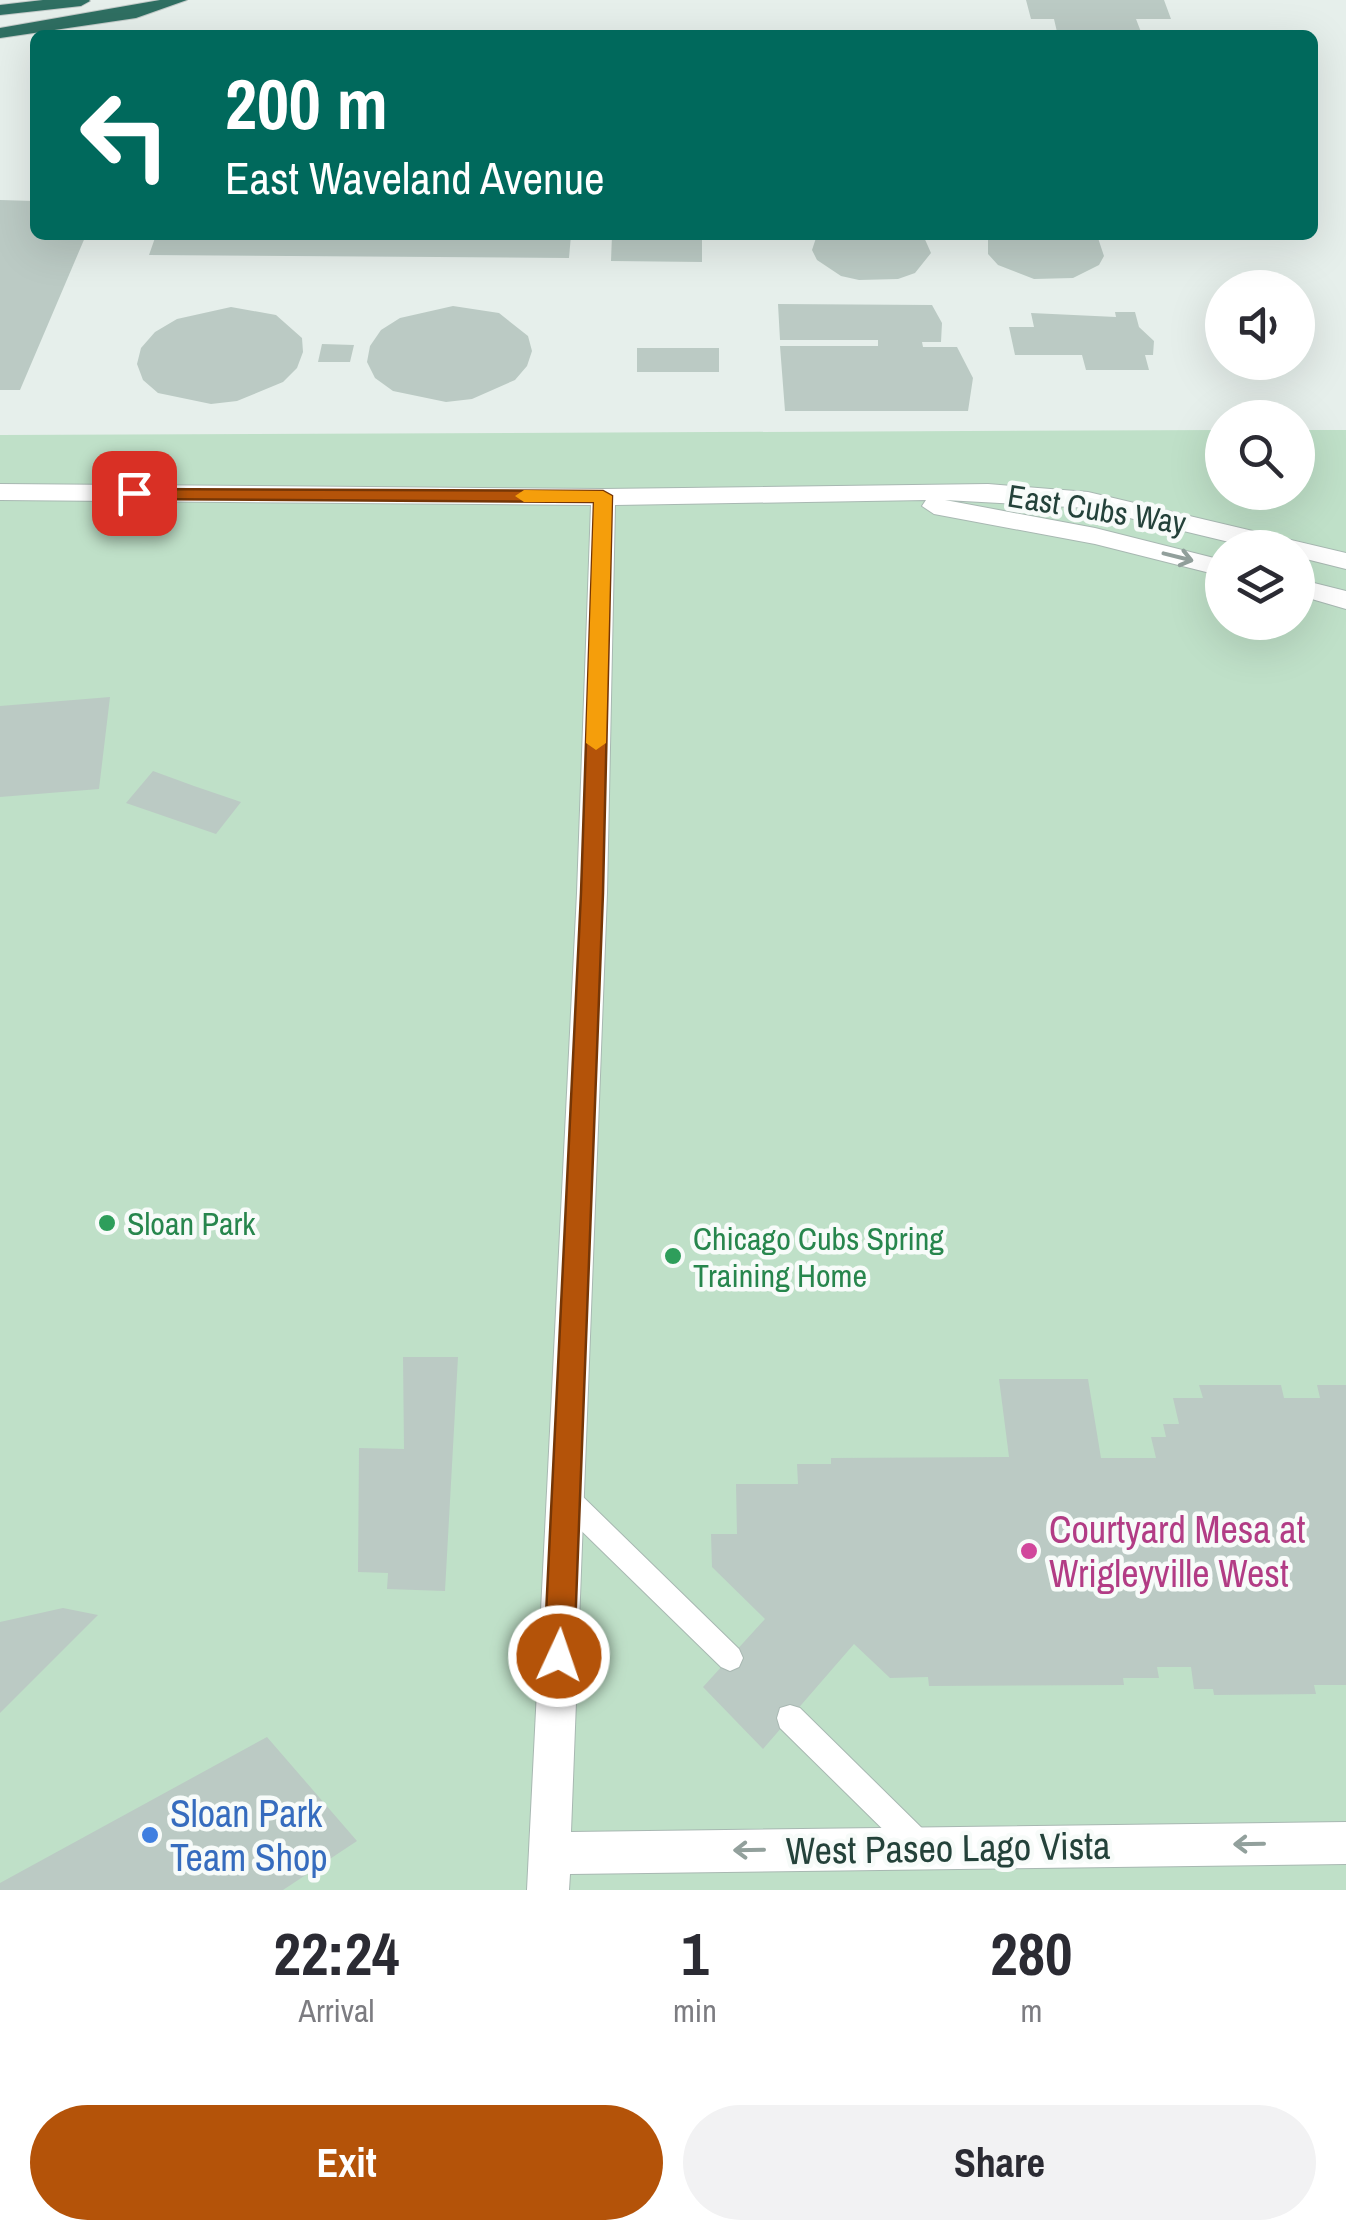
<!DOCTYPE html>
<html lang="en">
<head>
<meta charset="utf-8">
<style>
  body { margin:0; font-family:"Archivo Narrow",sans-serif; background:#f2f2f3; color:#2b2b33; height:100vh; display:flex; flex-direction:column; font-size:38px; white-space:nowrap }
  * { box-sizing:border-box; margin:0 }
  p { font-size:32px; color:#7c7c81 }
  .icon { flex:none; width:55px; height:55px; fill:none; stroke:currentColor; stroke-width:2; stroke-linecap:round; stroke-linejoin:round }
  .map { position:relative; height:1890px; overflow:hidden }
  .drawer { display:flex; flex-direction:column; background:#fff; flex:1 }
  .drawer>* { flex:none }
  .banner { position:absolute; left:30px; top:30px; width:1288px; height:210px; border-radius:15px; box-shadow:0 10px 40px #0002; background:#00695c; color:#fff; overflow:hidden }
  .fabs { position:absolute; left:1205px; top:270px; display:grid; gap:20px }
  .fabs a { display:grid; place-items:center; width:110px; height:110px; border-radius:50%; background:#fff; box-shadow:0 10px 40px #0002; font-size:50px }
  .pin { position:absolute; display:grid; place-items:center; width:85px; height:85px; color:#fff; margin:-42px; border-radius:20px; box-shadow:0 5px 15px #0006 }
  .me { position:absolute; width:110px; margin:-55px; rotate:3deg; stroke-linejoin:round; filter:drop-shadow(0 0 8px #0008) }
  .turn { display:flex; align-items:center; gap:35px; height:210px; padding:0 30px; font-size:45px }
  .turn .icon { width:130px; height:130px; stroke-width:2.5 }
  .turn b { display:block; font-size:70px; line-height:85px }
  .eta { display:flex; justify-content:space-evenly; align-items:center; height:170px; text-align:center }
  .eta b { font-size:60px; font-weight:800; line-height:70px }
  .action { display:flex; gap:20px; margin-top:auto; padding:20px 30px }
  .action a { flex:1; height:115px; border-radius:60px; background:#b45309; color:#fff; font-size:40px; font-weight:800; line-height:115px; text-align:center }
  .action a+a { background:#f2f2f3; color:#2b2b33 }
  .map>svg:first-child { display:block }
  .green { fill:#bfe0c8; fill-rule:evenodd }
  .building { fill:#bbcac4 }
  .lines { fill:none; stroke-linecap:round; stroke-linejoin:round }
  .service-casing { stroke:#a8b8b2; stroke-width:2 }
  .minor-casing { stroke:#a8b8b2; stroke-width:2 }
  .motorway-casing { stroke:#c2cac8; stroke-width:2 }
  .service { fill:#fff; fill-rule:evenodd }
  .minor { fill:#fff; fill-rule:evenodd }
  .motorway { fill:#2f6f62; fill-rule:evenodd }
  .oneway { stroke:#92a09c }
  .route { fill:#b45309; stroke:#753606; stroke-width:2.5 }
  .slow { fill:#f59e0b }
  .leisure-dot { fill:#2e9e5b; stroke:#f7fbf9; stroke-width:4 }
  .hotel-dot { fill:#d1479c; stroke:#f7fbf9; stroke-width:4 }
  .shop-dot { fill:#3f7fe0; stroke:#f7fbf9; stroke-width:4 }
  .labels { text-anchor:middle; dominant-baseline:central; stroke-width:9; stroke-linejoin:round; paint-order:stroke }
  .street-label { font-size:32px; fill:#24423a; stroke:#f7fbf9 }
  .leisure-label { font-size:32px; fill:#27864d; stroke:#f7fbf9; text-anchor:start }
  .near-hotel-label { font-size:38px; fill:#b23c85; stroke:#f7fbf9; text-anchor:start }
  .near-shop-label { font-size:38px; fill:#366cbe; stroke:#f7fbf9; text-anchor:start }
  .near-street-label { font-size:38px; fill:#24423a; stroke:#f7fbf9 }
</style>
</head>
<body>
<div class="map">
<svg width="1346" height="1890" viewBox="0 0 1346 1890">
  <rect width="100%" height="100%" fill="#e6efeb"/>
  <path class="green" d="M1222,430V492H1298V430H1346V1890H0V435ZM1222,548H1298V622H1222Z"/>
  <path class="building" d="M1026,0H1164L1171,19H1136L1141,32H1057L1054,19H1031Z
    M0,200L35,201V235H86L20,390H0Z
    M156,235H571L569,258L149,255Z
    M612,235H702V262L611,261Z
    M817,235H923L931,253L915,273L898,279L859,280L841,276L817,260L812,250Z
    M988,235H1097L1104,256L1099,265L1073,278L1034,279L998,265L988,254Z
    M778,304L932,305L942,323L941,342H922L923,347H957L973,378L968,411H785L780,346H878V340H780Z
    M453,306L499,313L528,336L532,351L527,366L515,380L472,399L446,402L393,391L375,378L367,362L370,346L381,330L400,318Z
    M231,307L276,315L302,338L303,352L297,368L283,382L237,401L211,404L158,393L143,380L137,364L141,348L155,332L177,319Z
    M1115,312H1135L1139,327L1154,341L1153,355H1145L1149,370H1086L1082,355H1015L1009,327H1034L1031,313L1116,317Z
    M322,344L354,345L350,362H318Z
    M637,348H719V372H637Z
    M110,697L99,789L0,797V706Z
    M153,771L194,786L241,802L216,834L126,803Z
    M403,1357H458L445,1591L387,1589L388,1573L358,1572L359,1448L404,1449Z
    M999,1379H1088L1101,1458H1156L1151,1437H1166L1163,1424H1179L1173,1398H1203L1199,1385H1281L1284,1398H1320L1317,1385H1346V1685H1314L1316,1694L1214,1695L1213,1689H1194L1191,1667H1157L1159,1678H1123L1124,1685L929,1686L928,1677L890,1678L854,1644L763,1749L703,1687L765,1619L712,1567L711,1534H737L736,1484H798L797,1464H831V1458L1009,1457Z
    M63,1608L98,1615L0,1713V1622Z
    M267,1737L357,1841L283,1890H0V1883Z"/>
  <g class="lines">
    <g class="service-casing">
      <path id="service" d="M567,1487L576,1490L739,1649L743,1658L739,1667L730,1671L721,1667L558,1508L555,1499L558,1490Z
        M790,1705L800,1708L931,1837L935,1847L931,1857L921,1861L911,1857L780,1728L777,1718L780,1708Z"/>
    </g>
    <g class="minor-casing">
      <path id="minor" d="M0,484L603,489L988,484L1088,492L1346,553V569L1298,557V548H1254L1088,508L945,500L1095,528L1222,560V576L1095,544L934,514L922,506L926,500L615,505L607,893L571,1832L1346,1822V1864L570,1874L569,1890H527L577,893L591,505L0,500Z
        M1298,579L1346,591V609L1298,595Z"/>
    </g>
    <g class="motorway-casing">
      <path id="motorway" d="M43,0H89L90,1L81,6L0,15V5Z
        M160,0H187L136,18L0,38V28Z"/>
    </g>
    <use href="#service" class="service"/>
    <use href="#minor" class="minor"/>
    <use href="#motorway" class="motorway"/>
  </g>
  <defs><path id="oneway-shaft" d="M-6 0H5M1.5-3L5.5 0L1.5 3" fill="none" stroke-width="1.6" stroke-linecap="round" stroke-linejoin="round" transform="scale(2.5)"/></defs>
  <g class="oneway">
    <use href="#oneway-shaft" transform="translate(1178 557) rotate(14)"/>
    <use href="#oneway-shaft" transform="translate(1249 1844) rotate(179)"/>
    <use href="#oneway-shaft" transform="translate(749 1850) rotate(179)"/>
  </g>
  <path class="route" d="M128,489L603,491L612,496L603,893L574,1656L569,1667L559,1671L548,1667L544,1656L581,893L594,502L134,499L128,497Z"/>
  <path class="slow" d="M603,491L612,496L606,743L596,750L586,743L594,502H524L515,496L524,490Z"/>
  <g class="leisure-dot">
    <circle cx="107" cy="1223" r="10"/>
    <circle cx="673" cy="1256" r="10"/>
  </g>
  <circle class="hotel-dot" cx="1029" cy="1551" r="10"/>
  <circle class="shop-dot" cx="150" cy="1835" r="10"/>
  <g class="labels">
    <g class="street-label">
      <text transform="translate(1097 509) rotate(9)">East Cubs Way</text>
    </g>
    <g class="leisure-label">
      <text x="127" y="1223">Sloan Park</text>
      <text x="693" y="1238">Chicago Cubs Spring<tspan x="693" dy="37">Training Home</tspan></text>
    </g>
    <g class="near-hotel-label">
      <text x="1049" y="1529">Courtyard Mesa at<tspan x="1049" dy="44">Wrigleyville West</tspan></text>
    </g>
    <g class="near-shop-label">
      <text x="170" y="1813">Sloan Park<tspan x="170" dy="44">Team Shop</tspan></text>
    </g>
    <g class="near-street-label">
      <text transform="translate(948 1848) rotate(-1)">West Paseo Lago Vista</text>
    </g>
  </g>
</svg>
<div class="fabs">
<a><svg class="icon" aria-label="sound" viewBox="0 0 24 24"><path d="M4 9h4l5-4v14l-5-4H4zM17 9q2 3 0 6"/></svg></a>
<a><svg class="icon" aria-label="search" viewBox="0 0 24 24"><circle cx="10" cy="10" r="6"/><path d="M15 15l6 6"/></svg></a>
<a><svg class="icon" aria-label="layers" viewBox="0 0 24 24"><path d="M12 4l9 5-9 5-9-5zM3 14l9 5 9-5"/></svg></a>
</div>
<div class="pin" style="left:134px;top:493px;background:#d93025"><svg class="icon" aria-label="arrive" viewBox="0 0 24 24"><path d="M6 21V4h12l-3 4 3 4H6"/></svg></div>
<svg class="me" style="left:559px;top:1656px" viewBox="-20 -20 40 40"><circle r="17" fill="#b45309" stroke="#fff" stroke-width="3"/><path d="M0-11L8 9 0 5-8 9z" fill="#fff"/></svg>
<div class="banner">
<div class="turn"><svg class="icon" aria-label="left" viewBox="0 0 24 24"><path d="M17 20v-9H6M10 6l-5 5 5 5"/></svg><div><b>200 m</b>East Waveland Avenue</div></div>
</div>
</div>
<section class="drawer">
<div class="eta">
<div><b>22:24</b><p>Arrival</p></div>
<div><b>1</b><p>min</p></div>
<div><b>280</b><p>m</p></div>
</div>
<div class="action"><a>Exit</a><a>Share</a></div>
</section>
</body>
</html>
